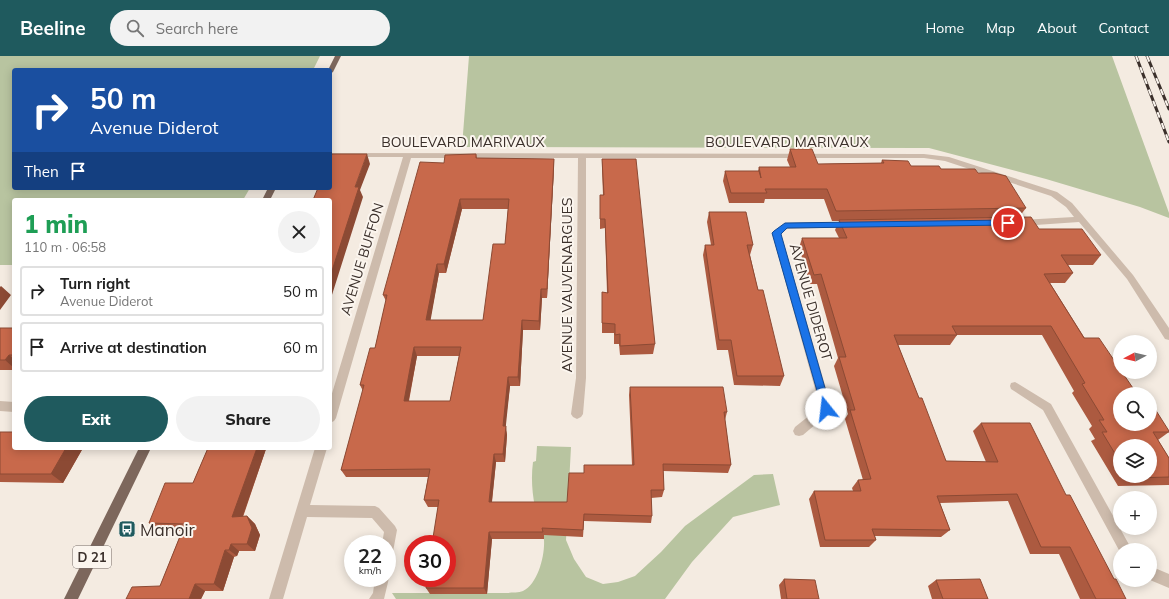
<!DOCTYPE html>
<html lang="en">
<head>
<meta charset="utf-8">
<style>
  body { margin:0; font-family:Mulish,sans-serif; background:#f2f2f2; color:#222; height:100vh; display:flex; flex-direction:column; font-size:15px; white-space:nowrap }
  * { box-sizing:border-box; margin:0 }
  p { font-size:13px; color:#767676 }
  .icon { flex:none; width:22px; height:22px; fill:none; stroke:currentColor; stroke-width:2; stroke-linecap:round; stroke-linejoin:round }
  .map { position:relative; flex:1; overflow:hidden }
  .side { position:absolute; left:12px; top:142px; width:320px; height:252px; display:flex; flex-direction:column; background:#fff; border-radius:4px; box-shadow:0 2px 10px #0003 }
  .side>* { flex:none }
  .hud { position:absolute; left:12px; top:12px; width:320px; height:122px; border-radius:4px; box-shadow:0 2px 10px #0003; background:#1a4fa0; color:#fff; overflow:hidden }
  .needle { width:26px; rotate:263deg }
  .fabs { position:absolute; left:1113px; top:279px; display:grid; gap:8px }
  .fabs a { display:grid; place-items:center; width:44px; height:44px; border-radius:50%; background:#fff; box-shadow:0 2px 10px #0003; font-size:20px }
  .speed { position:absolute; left:344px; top:479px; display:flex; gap:8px; font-size:20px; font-weight:700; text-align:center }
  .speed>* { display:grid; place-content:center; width:52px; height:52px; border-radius:50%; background:#fff; box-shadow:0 2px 10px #0003; line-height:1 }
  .speed small { font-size:10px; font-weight:400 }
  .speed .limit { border:6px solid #d22; background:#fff; color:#111 }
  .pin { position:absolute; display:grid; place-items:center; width:34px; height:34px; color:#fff; margin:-17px; border:2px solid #fff; border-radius:50%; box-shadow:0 1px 4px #0007 }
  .me { position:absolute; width:44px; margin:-22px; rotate:344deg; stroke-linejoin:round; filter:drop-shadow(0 0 3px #0008) }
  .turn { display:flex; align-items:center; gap:14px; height:84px; padding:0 12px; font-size:18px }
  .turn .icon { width:52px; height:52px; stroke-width:2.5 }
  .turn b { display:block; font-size:28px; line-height:34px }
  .then { display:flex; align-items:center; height:38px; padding:0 12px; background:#0003; gap:8px; font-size:15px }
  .round { display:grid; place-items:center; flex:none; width:42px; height:42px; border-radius:21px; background:#f2f2f2 }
  .summary { display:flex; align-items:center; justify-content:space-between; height:68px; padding:0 12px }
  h1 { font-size:24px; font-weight:800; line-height:30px; color:#1e9e55 }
  .cta { display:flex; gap:8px; margin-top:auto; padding:8px 12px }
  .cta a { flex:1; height:46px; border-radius:24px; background:#1f5a5e; color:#fff; font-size:16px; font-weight:800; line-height:46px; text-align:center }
  .cta a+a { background:#f2f2f2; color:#222 }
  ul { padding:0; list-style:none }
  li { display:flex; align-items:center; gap:12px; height:50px; margin:0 8px 6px; padding:0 4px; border:2px solid #e0e0e0; border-radius:4px }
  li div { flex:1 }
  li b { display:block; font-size:15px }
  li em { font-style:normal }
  header { display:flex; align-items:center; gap:24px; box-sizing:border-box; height:56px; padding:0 20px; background:#1f5a5e; color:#fff }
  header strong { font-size:19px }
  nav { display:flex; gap:22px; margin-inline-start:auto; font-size:14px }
  .search { width:280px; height:36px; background:#f2f2f2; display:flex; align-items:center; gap:10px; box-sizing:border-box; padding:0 14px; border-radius:22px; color:#767676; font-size:15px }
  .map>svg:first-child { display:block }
  .green { fill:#b8c4a0 }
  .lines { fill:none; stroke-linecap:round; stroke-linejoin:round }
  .street { fill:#cdbbac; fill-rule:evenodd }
  .primary { fill:#7d675c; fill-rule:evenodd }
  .rail-casing { stroke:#3b302b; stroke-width:3 }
  .rail { stroke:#fbf5ee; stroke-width:2; stroke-dasharray:6; stroke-linecap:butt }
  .wall { fill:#ac5a40; fill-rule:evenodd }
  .shaded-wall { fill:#8c4a34 }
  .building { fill:#c8694b; stroke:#8c4a34; fill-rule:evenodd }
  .route { fill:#1a73e8; stroke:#114b97 }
  .labels { text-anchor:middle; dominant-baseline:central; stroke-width:4; stroke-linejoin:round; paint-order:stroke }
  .shield { fill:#fbf5ee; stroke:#756b66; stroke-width:1 }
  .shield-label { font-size:13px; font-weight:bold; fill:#3b302b }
  .street-label { font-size:14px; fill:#3b302b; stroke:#fbf5ee }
  .near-poi-label { font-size:17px; fill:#3b302b; stroke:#fbf5ee; text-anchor:start }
</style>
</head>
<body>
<header>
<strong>Beeline</strong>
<div class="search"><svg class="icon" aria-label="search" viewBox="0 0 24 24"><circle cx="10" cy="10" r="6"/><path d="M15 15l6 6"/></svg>Search here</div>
<nav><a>Home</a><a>Map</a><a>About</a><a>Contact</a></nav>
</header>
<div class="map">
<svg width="1169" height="543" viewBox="0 0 1169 543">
  <rect width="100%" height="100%" fill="#f4ebe1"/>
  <path class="green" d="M0,0H320L313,14H14V132H250L243,144H14V209H0Z
    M469,0H1112L1169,157V162L1140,151L1046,123L929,92L462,91Z
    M537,390L571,391L566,484L574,503L586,521L603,528L618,526L635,520L661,496L685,470L754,419L773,418L780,449L733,461L692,506L665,543H396L392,537H508C512,536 519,537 523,535C538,528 545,499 544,484C543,473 537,462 535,451C532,436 531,421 533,406L536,405Z"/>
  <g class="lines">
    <path class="street" d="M330,97L924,98L949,101L1057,136L1072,147L1133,219L1169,272V284L1165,283L1127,223L1079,166L1021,170L1017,167L1021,164L1074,161L1066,151L1051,140L945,105L924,102H586V322L583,358L581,361L577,363L573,361L571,358L576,322L578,102H411L336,362L334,365L330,367V344L403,101H330Z
      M851,166L854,167L855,169L854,171L787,173L781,178L832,353L830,356L803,379L799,380L795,379L793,375L795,371L820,351L772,177L785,167Z
      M1015,326L1051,348L1132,494H1120V496L1043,354L1011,333L1010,330L1011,327Z
      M0,345L14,346V356L0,355Z
      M315,392H327L310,449L375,450L379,452L395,470L397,474L392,501L387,502V488H382L384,476L372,462L307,461L283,543H269Z
      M1150,510L1169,518V532L1150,524Z
      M387,518L389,522L384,543H369L373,537L375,522H387Z"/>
    <path class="primary" d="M335,0H341L333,16L330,18V14H328Z
      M268,132H276L270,144H262Z
      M139,392H151L78,543H64Z"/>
    <g class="rail-casing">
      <path id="rail" d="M1136,0L1169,86
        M1147,0L1169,53"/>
    </g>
    <use href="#rail" class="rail"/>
  </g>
  <path class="wall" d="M790,93L818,108L881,107L882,104L911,110L978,117L1026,152L1019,161L1039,173L1101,199L1093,209H1068L1073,217L1065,227H1050L1120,338L1169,375V376L1158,384L1169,402V429H1168L1118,430L1091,385L1095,383L1089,373L1092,370L1072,337L1074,335L1042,279H957L950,289H898L919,342L946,405L986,406L973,375L981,367L1066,439L1114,523L1126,543H1080L1059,498H1030L1008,445L940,447L950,474L941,481L875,480L876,484L869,491H820L809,443L814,435H853L852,432L858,424H863L845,363L848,358L834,310L838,302L817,228H810L799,192L802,182H839L835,174L839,165H832L824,143H765L764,147H729L723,125L725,115H758L759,111H790L787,104ZM1120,390L1150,420H1120Z
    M476,98L477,102L554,103V112L547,242H542L540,274H523L520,330H510L505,370L507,379L505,406H496L492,446H567L584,417V409H632L629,339L630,331L727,356L725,364L731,409L728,417L663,415L664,434L662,441L651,442L652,460L651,467L584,465L583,481L544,479V483H492L487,538H430L426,532L438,451H428L424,444L428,421H346L341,414L363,335L360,329L375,292L386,245L383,239ZM462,153H508L505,188L483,264H430L439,217H446ZM417,300H459L450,345H409Z
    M602,103L655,288L653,298L620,299L619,288H614V277H602V236L607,237L605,172L600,173V139H603L602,113Z
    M709,156L753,189L750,199L758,234L784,320L780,330L734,329L728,294H717L703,199L705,189H711L707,166Z
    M0,272H14V314H0Z
    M0,376L14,392H83L63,427L0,426Z
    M208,392H273L272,394L266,393L243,461L247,460L255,468L260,479L255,495H239L237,500L234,501L223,535H205L201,543H126L160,530L182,475L159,474L149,467L193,427Z
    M784,523L819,543H781L779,529Z
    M936,524L988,543H932L928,530Z"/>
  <path class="shaded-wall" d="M367,98L370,108L360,134L363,141L331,242L330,241V221L355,131Z
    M554,103V112L547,242V233Z
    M460,143L462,153L446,217L444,208Z
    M437,208L439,217L429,273L426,264Z
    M1,230L11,239L0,254V231Z
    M541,233L542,242L540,274L539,265Z
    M522,264L523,274L520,330L518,321Z
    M414,291L417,300L407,353L404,345Z
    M9,299L14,303V312L5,304Z
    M508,321L510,330L505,378L503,370Z
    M506,370L507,379L505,406L503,398Z
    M66,392H83L63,427L51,418Z
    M257,392H265L266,393L240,468L232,461Z
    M494,398L496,406L491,453L489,446Z
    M247,460L255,468L260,479L255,495L247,488Z
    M489,476L492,483L487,538L484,532Z
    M231,488L239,495L237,500L229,494Z
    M225,494L234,501L223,535L214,528Z
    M195,528L205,535L201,543H189Z"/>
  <path class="building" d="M790,93H812L818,108L884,107L882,104L908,105L911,110H939L941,113H975L978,117H994L1006,120L1026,152L836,155L827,133H765L767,137H731L725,115H759L761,122L759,111H796Z
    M332,98H367L355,131H359L330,221V144H313L318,132H330V104Z
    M476,98V102L554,103L547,233H541L539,265L522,264L518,321H508L503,370H506L503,398H494L489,446H567L569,417H584V409H634L630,331H723L727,356H724L731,409L663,408L664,434H651L652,460L584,458L583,474L542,472L543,476H489L484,532H426L427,522H447V488H432L439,444H424L430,413L341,414L364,329H360L370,292H375L387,239H383L420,106L444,107L445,99ZM460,143H509L505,188H493L483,264H426L437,208H444ZM414,291H461L450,345H404Z
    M602,103H636L655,288L620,290V278L615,279V268L602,267V236L608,237L605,163H600V139H604Z
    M709,156H746L753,189H747L758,234H763L784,320H737L731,284H719L705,189H714Z
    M1031,161L1039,173H1082L1101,199H1061L1073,217L1044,218L1084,282H1099L1120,313V316H1122L1137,338H1120V368H1150V353H1155L1169,375V376H1153L1169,402V421L1130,422L1128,420H1150V390H1120V406L1102,376H1107L1099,364H1104L1082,328L1085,327L1051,270H952L957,279H894L919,342H922L946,405L998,406L981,367H1030L1066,439H1070L1114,523H1116L1126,543H1096L1070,491H1041L1017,438L937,440L950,474L872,473L876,484H825L814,435H861L858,424L871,423L850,354H855L839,301H846L821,218L814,219L802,182H847L839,164Z
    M0,272H14V299H9L5,304H0Z
    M0,376H14V392H66L51,418H0Z
    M208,392H257L232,461L247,460L252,472L247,488H231L229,494H225L214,528H195L189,543H126L132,531L160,530L185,468L149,467L165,427H193Z
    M784,523L815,524L819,543H787Z
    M980,523L988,543H943L936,524Z"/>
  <path class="route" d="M1008,164L1011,167L1010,169L787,172L781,178L831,353L830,356L826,357L823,356L772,177L774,175L785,167Z"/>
  <defs>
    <g id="bus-square" transform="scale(0.9)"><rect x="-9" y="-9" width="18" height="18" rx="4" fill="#1f5a5e" stroke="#fbf5ee"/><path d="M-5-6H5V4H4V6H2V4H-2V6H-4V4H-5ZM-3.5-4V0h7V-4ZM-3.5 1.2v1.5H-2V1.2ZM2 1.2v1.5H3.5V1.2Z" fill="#fff"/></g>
  </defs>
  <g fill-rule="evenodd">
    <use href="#bus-square" x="127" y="473"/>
  </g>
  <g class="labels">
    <rect class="shield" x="73" y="490" width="38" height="22" rx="3"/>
    <g class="shield-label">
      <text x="92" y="501">D 21</text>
    </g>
    <g class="street-label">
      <text x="463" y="86">BOULEVARD MARIVAUX</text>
      <text x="787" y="86">BOULEVARD MARIVAUX</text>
      <text transform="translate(362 203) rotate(-73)">AVENUE BUFFON</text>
      <text transform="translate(567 229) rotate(-90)">AVENUE VAUVENARGUES</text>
      <text transform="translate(811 246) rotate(74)">AVENUE DIDEROT</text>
    </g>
    <g class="near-poi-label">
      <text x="140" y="473">Manoir</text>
    </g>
  </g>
</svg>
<div class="fabs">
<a><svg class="needle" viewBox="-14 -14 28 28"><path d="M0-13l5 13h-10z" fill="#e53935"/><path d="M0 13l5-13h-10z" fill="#767676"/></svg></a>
<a><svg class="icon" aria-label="search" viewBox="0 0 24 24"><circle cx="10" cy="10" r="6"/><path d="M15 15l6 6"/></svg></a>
<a><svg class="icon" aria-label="layers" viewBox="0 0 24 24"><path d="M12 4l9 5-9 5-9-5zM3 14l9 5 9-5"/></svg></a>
<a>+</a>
<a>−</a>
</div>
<div class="speed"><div>22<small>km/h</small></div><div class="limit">30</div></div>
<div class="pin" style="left:1008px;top:167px;background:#d93025"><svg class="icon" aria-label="arrive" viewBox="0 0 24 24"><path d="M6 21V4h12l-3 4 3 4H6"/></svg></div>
<svg class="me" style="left:826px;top:353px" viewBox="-20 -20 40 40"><circle r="19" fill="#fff"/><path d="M0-13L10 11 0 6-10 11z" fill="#1a73e8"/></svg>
<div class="hud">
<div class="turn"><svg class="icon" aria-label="right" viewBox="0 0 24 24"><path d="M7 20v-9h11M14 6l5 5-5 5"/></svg><div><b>50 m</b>Avenue Diderot</div></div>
<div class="then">Then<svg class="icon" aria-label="arrive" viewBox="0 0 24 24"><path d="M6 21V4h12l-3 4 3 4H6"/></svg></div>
</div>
<section class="side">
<div class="summary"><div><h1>1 min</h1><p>110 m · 06:58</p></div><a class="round"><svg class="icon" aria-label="close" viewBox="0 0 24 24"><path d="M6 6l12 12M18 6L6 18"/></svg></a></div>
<ul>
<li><svg class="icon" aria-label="right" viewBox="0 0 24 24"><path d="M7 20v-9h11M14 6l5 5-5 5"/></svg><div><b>Turn right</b><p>Avenue Diderot</p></div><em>50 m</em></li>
<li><svg class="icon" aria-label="arrive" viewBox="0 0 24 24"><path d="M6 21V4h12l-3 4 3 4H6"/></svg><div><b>Arrive at destination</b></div><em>60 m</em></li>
</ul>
<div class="cta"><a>Exit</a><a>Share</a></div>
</section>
</div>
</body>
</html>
